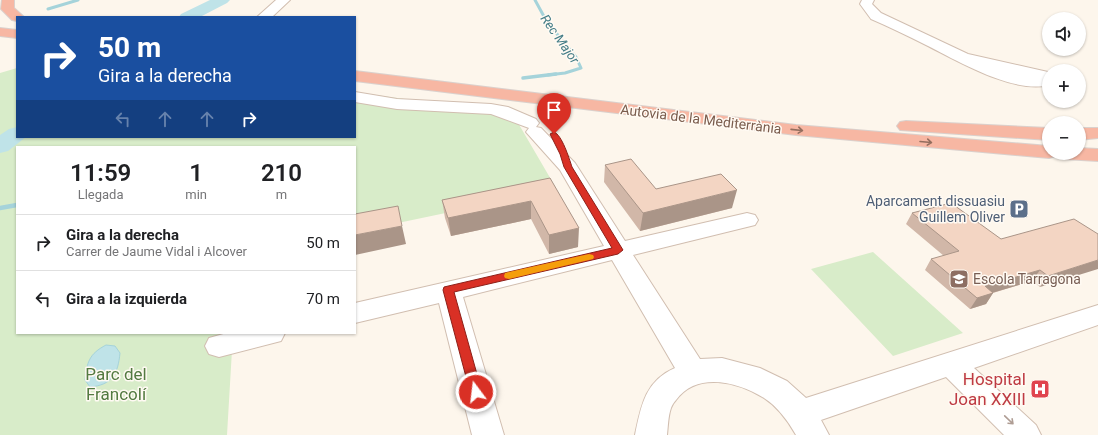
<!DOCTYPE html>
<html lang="es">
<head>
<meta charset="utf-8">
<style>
  body { margin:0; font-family:Roboto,sans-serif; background:#f6f6f6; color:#202124; height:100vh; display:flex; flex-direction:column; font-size:15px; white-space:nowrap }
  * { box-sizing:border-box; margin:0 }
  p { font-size:13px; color:#757577 }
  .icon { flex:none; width:22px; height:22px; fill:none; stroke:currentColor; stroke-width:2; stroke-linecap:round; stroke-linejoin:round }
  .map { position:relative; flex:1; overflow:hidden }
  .drawer { position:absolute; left:16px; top:146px; width:340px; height:188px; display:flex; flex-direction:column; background:#fff; border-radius:0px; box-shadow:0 1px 3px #0004 }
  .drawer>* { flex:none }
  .banner { position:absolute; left:16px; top:16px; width:340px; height:122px; border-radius:0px; box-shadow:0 1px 3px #0004; background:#1a4fa0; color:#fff; overflow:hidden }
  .fabs { position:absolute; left:1042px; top:12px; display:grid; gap:8px }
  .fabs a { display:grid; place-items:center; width:44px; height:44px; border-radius:50%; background:#fff; box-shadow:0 1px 3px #0004; font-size:20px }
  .pin { position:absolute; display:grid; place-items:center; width:34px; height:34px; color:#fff; margin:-41px -17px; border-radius:50% 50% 50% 0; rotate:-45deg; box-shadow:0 0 4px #0007 }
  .pin .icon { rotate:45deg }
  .me { position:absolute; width:44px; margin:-22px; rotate:345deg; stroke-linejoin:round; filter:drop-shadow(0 0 3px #0008) }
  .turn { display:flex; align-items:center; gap:14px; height:84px; padding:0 16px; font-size:18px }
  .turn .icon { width:52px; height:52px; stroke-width:2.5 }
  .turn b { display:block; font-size:28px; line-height:34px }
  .lanes { display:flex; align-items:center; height:38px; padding:0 16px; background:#0003; justify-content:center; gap:20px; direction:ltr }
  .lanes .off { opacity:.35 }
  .eta { display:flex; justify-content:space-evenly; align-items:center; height:68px; text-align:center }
  .eta b { font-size:24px; font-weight:600; line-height:28px }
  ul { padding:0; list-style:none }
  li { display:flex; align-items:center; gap:12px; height:56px; padding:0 16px; border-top:1px solid #e0e0e0 }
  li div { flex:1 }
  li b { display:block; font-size:15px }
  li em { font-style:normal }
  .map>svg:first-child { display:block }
  .green { fill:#d8ecc9 }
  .water { fill:#bfe3e8; stroke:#a5d3da }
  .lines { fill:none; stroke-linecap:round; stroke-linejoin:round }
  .stream-far2 { stroke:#a5d3da; stroke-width:3 }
  .stream-far1 { stroke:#a5d3da; stroke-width:3.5 }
  .stream { stroke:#a5d3da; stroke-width:4.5 }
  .river { fill:#bfe3e8; fill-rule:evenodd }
  .minor-casing { stroke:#d1beb0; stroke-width:2 }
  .highway-casing { stroke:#dad1cd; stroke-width:2 }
  .minor { fill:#fff; fill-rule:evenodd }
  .highway { fill:#f7b7a3; fill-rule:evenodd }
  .wall { fill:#d1b7a8 }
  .shaded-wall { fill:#aa9588 }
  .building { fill:#f3d5c3; stroke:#aa9588 }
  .oneway { stroke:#936e5e }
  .oneway2 { stroke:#af9d94 }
  .route { fill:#d93025; stroke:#8d1f18 }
  .slow { fill:#f59e0b }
  .labels { text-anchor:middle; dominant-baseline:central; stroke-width:3; stroke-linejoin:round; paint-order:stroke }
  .far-water-label { font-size:13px; font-style:italic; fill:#437c86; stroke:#fffaf3 }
  .street-label { font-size:14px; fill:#7a5c4d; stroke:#fffaf3 }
  .service-label { font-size:14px; fill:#4e5e75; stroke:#fffaf3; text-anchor:end }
  .education-label { font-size:14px; fill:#785e54; stroke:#fffaf3; text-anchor:start }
  .near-park-label { font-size:17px; fill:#537a41; stroke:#fffaf3 }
  .near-health-label { font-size:17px; fill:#be3a42; stroke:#fffaf3; text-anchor:end }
</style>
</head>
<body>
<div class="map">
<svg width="1098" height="435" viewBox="0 0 1098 435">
  <rect width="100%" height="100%" fill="#fdf6ec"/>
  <path class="green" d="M17,68V137H355V92L502,113L514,116L556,188L555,189L556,190L355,232V147H17V333H233L227,435H0V73Z
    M873,252L963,333L893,356L811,269Z"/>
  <path class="water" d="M106,345L115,346L120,353C118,374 112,385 90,387L85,380C87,362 89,354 106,345Z"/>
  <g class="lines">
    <path class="stream-far2" d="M535,0L547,22L576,57L581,68L565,73L548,75
      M48,9L78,0"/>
    <path class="stream-far1" d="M523,78L556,74"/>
    <path class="stream" d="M0,208L17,205"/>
    <path class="river" d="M210,0H230L227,3L200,17H179L181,14Z
      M17,127V137H26L8,151L0,153V135L9,129Z"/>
    <g class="minor-casing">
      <path id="minor" d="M276,0H290L272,17H257Z
        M862,0H874L872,4L881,13L968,54L1048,72L1049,73V85C1013,94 958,61 926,45C908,36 890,27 871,19L860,4Z
        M355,92L397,99L491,104L508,107L536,119L539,123L536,127L541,128L575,163L625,241L747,213L755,215L758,220L755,225L633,255L700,359L722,358L760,368L787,381L806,398L1098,305V325L974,368L1036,425L1041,435H1004L946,377L821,420L829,435H796C788,421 778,407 764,398C738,382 697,371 676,400C674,402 672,405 671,408C668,416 668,427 667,435H635C641,406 645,381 675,368L612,260L463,297L504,435H472L439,303L355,323V303L604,246L560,170L526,132L529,128L491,114L397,109L355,102Z
        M227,333H285L281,341L219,357L209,354L205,346L209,338Z"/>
    </g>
    <g class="highway-casing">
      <path id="highway" d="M2,0H14V8L24,17H17V21L12,20L1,9Z
        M0,28L17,30V38L0,36Z
        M355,71L796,125L1049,146V153H1079V148L1098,149V161L1064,159L1056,156L1049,158L796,135L355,81Z
        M906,121L1049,128V140L900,130L897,126L900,122Z
        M1079,128H1098V138L1079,140Z"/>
    </g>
    <use href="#minor" class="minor"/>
    <use href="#highway" class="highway"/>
  </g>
  <path class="wall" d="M605,165L656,189L732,208L640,231L604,182Z
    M550,178L578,247L549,254L531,219L451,236L445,218L442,200Z
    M912,213L1001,239L1098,234L1040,287L1032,281L993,293L986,304L970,309L925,270L931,259L944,256L906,224Z"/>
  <path class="shaded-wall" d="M737,190L732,208L640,231L643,213Z
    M531,201V219L451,236L448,218Z
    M402,226L406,244L355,255V235Z
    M579,228L578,247L549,254V235Z
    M1098,260V269L1040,287L1048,276Z
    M1040,270L1032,281L978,297L993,293L986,304L970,309L985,286Z"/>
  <path class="building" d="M631,159L656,189L721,174L737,190L643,213L605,165Z
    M550,178L579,228L549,235L531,201L448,218L442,200Z
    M951,203L1001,239L1074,219L1098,234V260L1048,276L1040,270L985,286L993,293L977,298L931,259L959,251L912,213Z
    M398,206L402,226L355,235V214Z"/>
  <defs><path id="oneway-shaft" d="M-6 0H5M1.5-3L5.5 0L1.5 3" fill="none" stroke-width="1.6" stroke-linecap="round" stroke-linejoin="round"/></defs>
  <g class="oneway">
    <use href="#oneway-shaft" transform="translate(797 130) rotate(6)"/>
    <use href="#oneway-shaft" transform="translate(926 142) rotate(5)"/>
  </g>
  <use class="oneway2" href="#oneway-shaft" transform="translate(1009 420) rotate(44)"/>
  <path class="route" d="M554,132C562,135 569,158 572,167L623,250L618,254L454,292L482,392L480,395L476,397L471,395L470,392L443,290L444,287L612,248L564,167L560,154L550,134Z"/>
  <path class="slow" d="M589,254L593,255L594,257L593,259L509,279L505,278L504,276L505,273L509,272Z"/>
  <defs>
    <g id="parking-square" transform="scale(1)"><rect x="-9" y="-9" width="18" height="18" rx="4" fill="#5c6f8a" stroke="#fffaf3"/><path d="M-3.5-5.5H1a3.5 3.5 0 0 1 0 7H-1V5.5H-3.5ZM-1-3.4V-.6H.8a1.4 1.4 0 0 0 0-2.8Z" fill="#fff"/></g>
    <g id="school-square" transform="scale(1)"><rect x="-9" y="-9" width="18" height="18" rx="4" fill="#8d6e63" stroke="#fffaf3"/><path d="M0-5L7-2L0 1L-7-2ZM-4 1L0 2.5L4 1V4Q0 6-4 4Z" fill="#fff"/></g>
    <g id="hospital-square" transform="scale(1)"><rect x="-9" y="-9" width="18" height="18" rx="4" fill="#e0444e" stroke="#fffaf3"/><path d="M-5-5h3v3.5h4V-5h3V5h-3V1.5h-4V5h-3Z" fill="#fff"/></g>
  </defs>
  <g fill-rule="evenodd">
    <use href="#parking-square" x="1019" y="209"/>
    <use href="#school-square" x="959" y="279"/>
    <use href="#hospital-square" x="1040" y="389"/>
  </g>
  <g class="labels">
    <g class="far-water-label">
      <text transform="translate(560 39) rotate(55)">Rec Major</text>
    </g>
    <g class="street-label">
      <text transform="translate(701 119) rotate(7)">Autovia de la Mediterrània</text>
    </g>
    <g class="service-label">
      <text x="1005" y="201">Aparcament dissuasiu<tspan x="1005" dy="16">Guillem Oliver</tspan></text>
    </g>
    <g class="education-label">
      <text x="973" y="279">Escola Tarragona</text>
    </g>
    <g class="near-park-label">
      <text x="116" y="374">Parc del<tspan x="116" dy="20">Francolí</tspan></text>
    </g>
    <g class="near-health-label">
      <text x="1026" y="379">Hospital<tspan x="1026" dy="20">Joan XXIII</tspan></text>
    </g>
  </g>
</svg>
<div class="fabs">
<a><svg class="icon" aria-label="sound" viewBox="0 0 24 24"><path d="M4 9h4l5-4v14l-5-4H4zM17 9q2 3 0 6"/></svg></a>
<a>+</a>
<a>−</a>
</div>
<div class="pin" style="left:554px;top:134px;background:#d93025"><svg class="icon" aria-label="arrive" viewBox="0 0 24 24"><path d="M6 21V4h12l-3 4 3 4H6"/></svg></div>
<svg class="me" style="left:476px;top:392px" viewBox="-20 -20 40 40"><circle r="17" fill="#d93025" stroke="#fff" stroke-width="3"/><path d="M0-11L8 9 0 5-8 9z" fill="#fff"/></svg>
<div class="banner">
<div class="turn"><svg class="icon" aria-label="right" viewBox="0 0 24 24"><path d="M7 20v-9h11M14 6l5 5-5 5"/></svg><div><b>50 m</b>Gira a la derecha</div></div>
<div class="lanes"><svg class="icon off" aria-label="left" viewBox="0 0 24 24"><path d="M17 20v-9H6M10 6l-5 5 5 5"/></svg><svg class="icon off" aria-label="ahead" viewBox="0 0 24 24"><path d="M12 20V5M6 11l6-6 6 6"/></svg><svg class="icon off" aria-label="ahead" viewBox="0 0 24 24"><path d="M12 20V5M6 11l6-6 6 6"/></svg><svg class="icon" aria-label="right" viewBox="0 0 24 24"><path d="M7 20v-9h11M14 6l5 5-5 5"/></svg></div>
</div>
<section class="drawer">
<div class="eta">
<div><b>11:59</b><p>Llegada</p></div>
<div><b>1</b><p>min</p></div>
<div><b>210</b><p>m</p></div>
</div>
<ul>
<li><svg class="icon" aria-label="right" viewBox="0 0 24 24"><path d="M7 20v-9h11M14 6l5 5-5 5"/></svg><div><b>Gira a la derecha</b><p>Carrer de Jaume Vidal i Alcover</p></div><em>50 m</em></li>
<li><svg class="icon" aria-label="left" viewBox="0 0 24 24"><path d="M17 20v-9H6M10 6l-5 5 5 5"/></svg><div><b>Gira a la izquierda</b></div><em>70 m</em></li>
</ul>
</section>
</div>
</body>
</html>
